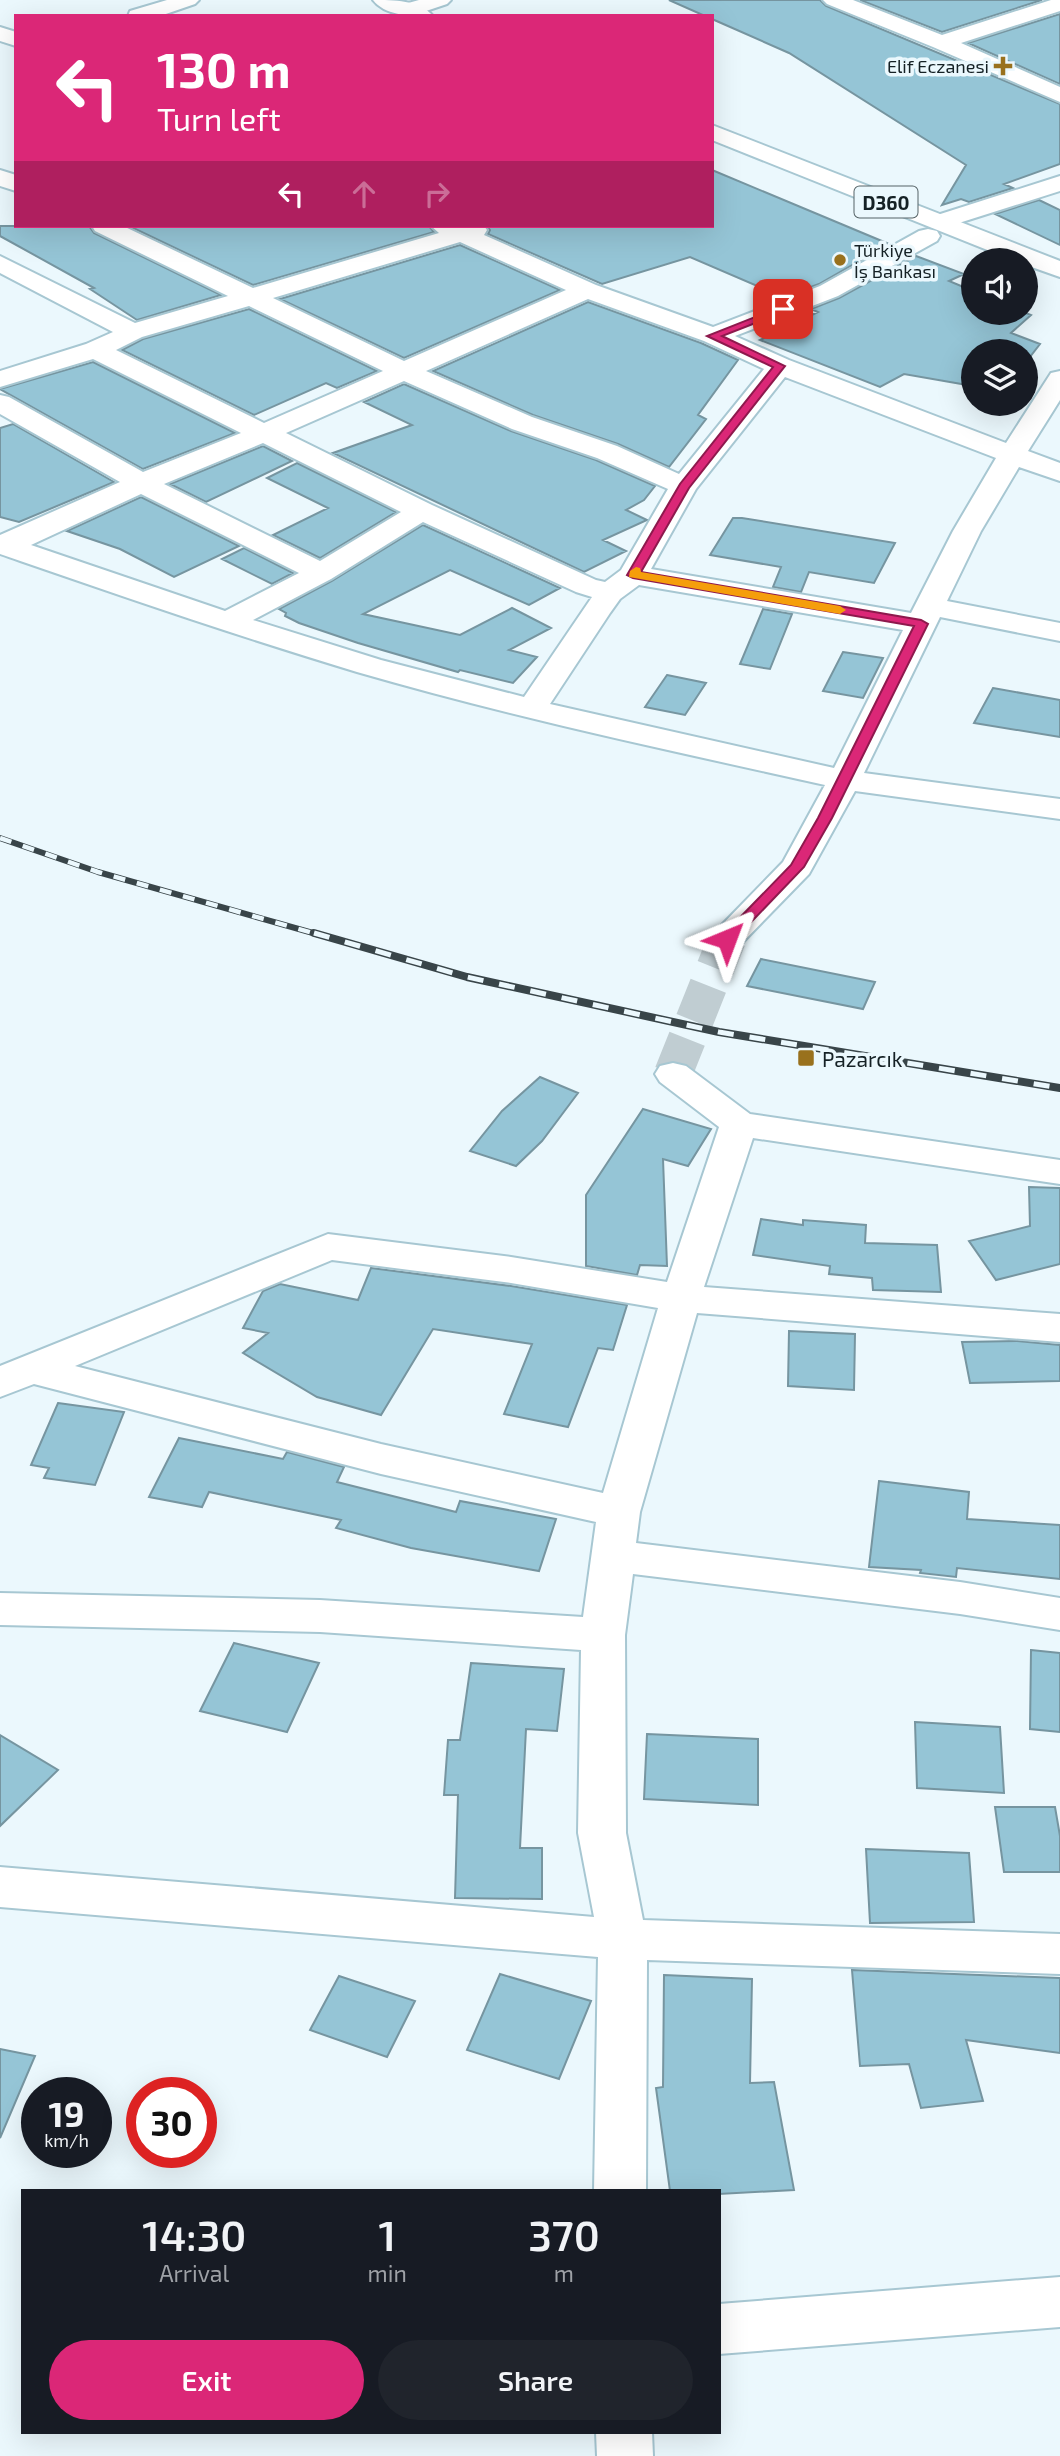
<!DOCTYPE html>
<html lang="en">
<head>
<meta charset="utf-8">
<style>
  body { margin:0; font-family:"Exo 2",sans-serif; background:#20242c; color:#f1f3f6; height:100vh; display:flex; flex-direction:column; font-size:26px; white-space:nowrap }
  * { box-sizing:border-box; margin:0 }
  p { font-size:23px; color:#9ea1a6 }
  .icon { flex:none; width:38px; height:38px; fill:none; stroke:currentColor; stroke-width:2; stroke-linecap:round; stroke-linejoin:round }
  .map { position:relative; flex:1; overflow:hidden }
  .sheet { position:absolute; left:21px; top:2189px; width:700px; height:245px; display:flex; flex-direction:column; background:#171b24; border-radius:0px; box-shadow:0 7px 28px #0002 }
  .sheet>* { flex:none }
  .guide { position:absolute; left:14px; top:14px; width:700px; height:214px; border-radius:0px; box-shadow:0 7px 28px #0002; background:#db2777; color:#fff; overflow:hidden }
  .tools { position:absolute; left:961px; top:248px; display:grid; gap:14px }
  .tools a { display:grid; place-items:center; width:77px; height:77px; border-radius:50%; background:#171b24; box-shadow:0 7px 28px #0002; font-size:35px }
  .speed { position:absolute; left:21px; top:2077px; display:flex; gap:14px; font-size:35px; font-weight:700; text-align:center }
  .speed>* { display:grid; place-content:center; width:91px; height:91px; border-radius:50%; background:#171b24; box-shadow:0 7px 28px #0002; line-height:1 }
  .speed small { font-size:18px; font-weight:400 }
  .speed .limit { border:10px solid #d22; background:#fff; color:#111 }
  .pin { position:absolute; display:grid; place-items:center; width:60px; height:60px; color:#fff; margin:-30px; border-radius:14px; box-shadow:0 4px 10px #0006 }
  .me { position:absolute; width:77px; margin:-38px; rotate:44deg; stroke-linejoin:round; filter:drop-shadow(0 0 5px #0008) }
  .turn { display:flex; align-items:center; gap:24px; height:147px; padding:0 28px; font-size:32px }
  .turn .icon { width:91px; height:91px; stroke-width:2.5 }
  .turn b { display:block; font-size:49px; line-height:60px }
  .lanes { display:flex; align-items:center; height:66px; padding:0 28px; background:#0003; justify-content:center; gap:35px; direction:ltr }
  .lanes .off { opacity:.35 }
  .eta { display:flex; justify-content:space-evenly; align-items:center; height:119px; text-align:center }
  .eta b { font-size:42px; font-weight:600; line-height:49px }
  .cta { display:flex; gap:14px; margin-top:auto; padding:14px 28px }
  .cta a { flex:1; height:80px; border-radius:42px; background:#db2777; color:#fff; font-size:28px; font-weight:600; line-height:80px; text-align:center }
  .cta a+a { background:#20242c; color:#f1f3f6 }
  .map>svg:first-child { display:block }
  .building { fill:#95c5d6; stroke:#7695a0; stroke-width:2 }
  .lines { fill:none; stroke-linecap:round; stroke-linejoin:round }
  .minor-tunnel { stroke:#c0cdd2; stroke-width:38; stroke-dasharray:38 19; stroke-linecap:butt }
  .minor-casing { stroke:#a7c7d2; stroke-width:4 }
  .highway-casing { stroke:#a7c7d2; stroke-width:4 }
  .minor { fill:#fff; fill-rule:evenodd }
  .highway { fill:#fff; fill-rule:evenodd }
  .rail-far1-casing { stroke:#394549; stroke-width:6 }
  .rail-casing { stroke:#394549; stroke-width:8 }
  .rail-far1 { stroke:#ebf8fd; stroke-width:4.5; stroke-dasharray:12; stroke-linecap:butt }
  .rail { stroke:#ebf8fd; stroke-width:5; stroke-dasharray:16; stroke-linecap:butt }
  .route { fill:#db2777; stroke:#8e194d; stroke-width:2 }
  .slow { fill:#f59e0b }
  .poi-dot { fill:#99711d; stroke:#ebf8fd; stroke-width:2.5 }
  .labels { text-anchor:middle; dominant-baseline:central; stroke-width:7; stroke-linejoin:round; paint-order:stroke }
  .far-poi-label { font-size:18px; fill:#152125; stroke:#ebf8fd; text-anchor:end }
  .shield { fill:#ebf8fd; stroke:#556266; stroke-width:2 }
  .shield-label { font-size:19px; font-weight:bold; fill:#152125 }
  .poi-label { font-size:21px; fill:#152125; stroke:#ebf8fd; text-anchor:start }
</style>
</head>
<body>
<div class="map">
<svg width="1060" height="2456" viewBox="0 0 1060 2456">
  <rect width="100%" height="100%" fill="#ebf8fd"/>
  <path class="building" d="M669,0H820L826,6L1060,104V164L1004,184L1013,188L969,202L961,199L942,205L966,165L789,53L712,19V16H705Z
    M860,0H1042L942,32Z
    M1060,14V84L968,43Z
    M712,170L889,244L819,284L783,297L690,257L602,284L488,234L490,230L487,226H712Z
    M1039,200L1060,210V245L995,214Z
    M0,226H89L94,233L221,295L137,320L90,289L94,288L0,236Z
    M129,226H429L434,232L253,285Z
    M460,245L560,290L404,358L280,299Z
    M916,256L964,274L949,281L973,291V313H1026L1031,315L1011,333L1040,344L1026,362V352H973V386L904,374L880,387L760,340L818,312L811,309L839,298Z
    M588,302L701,343L738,360L698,415L706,419L669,467L618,444L533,415L433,371Z
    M249,309L377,371L337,388L326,383L254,415L122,350L143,339Z
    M93,362L235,433L143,469L0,389Z
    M404,384L511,431L596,460L655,486L644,500L626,510L647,520L603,540L626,551L584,572L333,453L412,425L364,402Z
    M13,424L114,482L19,522L0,517V428Z
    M263,446L292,461L206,502L170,484Z
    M297,463L396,512L320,558L273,535L328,508L267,478Z
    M141,497L239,546L174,577L120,549L67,531Z
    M733,518H742L895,543L874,583L809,572L801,592L773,587L781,567L710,555Z
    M423,525L560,588L529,605L450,570L363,614L460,635L512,608L551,628L509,650L537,657L513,683L460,670L458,672L358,643L299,623L285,616L286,613L279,609L332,581Z
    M244,548L293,573L272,584L222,559Z
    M763,609L792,614L770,669L740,664Z
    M843,652L883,658L863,698L823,691Z
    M667,675L706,683L685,715L645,707Z
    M993,688L1060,700V737L974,723Z
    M761,959L875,982L863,1009L747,986Z
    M540,1077L578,1093L542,1141L516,1166L470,1151L502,1111Z
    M643,1109L711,1129L688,1166L663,1159L667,1266L640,1265L637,1275L586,1266V1195Z
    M1029,1187L1060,1188V1264L996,1280L969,1241L1030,1226Z
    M761,1219L803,1225V1220L866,1225L865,1243L937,1245L941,1292L873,1290L872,1278L829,1274L830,1266L753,1255Z
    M371,1268L511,1286L627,1305L613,1350L598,1348L568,1427L504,1414L532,1344L433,1329L381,1415L317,1397L243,1353L268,1333L243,1328L263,1291L280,1284L358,1300Z
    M789,1331L855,1334L854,1390L788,1386Z
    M1017,1341L1060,1345V1381L970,1383L962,1342Z
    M58,1403L124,1412L95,1485L44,1478L49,1468L31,1465Z
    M179,1438L283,1459L287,1452L344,1467L337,1482L456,1512L460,1501L556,1519L539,1571L411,1548L336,1528L341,1520L209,1492L202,1507L149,1497Z
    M879,1481L969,1492L967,1519L1060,1525V1579L957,1568L956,1577L920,1573L921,1570L869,1567Z
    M234,1643L319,1663L287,1732L200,1711Z
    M1031,1650L1060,1653V1732L1030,1729Z
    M471,1663L564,1669L557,1731L526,1729L520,1848H542V1899L455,1898L458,1795H444L448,1740H460Z
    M915,1722L1000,1727L1004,1793L917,1788Z
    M647,1734L758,1739V1805L644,1799Z
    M0,1735L58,1770L0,1826Z
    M995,1807H1055L1060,1836V1872H1004Z
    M866,1849L969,1853L974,1922L870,1923Z
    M852,1970L1060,1978V2053L966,2040L983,2101L921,2108L909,2064L860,2066Z
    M500,1974L591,2001L559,2079L467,2050Z
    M664,1975L752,1979L750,2083L774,2082L794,2190L719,2194V2191H670L656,2088L663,2087Z
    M339,1976L415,2001L387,2057L310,2030Z
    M0,2049L35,2056L0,2138Z"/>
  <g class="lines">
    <path class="minor-tunnel" d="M673,1074L727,939"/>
    <g class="minor-casing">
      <path id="minor" d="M167,0H199L195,4L160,16H128L130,11Z
        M419,0H451L447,4L411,16L401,15L398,10L401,5Z
        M823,0H853L942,35L1051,0H1060V11L961,43L1060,87V102L933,47L827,4Z
        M0,27L16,32V46L0,41Z
        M0,170L16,175V191L0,186Z
        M1060,176V191L940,229L931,227L928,222L931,217Z
        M92,226H123L253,288L439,233L431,226H484L487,230L484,235L596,285L713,327L820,286L919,231L928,229L937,231L940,236L937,241L838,296L735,336L789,360L1006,443L1051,373L1060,371V400L1028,451L1060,463V481L1019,467L981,531L947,601L1060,623V641L940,617L864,773L1060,799V819L855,791L809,874L739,946L727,949L715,946L710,939L715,932L783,862L825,785C668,750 512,717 357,672C237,636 119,595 0,554V535L120,482L0,414V395L9,397L143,472L241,433L93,359L0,387V371L86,344L113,332L0,273V256L135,323L228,296L95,231ZM460,242L566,290L404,361L273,298ZM588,299L704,341L764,369L679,474L617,446L532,417L426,371ZM249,306L383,371L264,423L116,350L142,337ZM785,377L996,458L953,531L911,613L651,569L696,489ZM404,381L512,429L597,458L668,489L621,570L605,582L596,580L432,505L286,433ZM263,443L401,512L320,561L164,484ZM141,494L299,573L225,611L31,545ZM423,522L576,592L592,597L524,697L381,660L253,620L331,579ZM639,585L903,630L834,768L550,704L610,613L620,599Z
        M673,1063L686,1066L750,1114L1060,1160V1184L753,1138L704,1287L1060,1314V1342L697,1313L640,1512L636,1543L960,1582L1060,1598V1630L960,1614L633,1574L625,1635L626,1833L643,1920L1060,1934V1974L647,1960L646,2191H594L598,1957L0,1907V1867L594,1917L578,1833L581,1650L320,1632L0,1625V1593L320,1600L583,1617L596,1522L381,1474L34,1384L0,1397V1366L328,1234L511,1257L667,1282L719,1127L660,1082L655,1074L660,1066ZM332,1260L511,1283L658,1308L603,1493L381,1444L75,1366Z
        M1060,2277V2327L719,2354V2304Z
        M596,2432H652L653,2456H597Z"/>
    </g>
    <g class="highway-casing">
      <path id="highway" d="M373,0C393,0 420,0 433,16C414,16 386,17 373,0Z
        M712,125L1060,261V277L1026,265V261H1015L712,140Z"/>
    </g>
    <use href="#minor" class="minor"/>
    <use href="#highway" class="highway"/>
    <g class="rail-far1-casing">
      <path id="rail-far1" d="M0,838L98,872L320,935"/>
    </g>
    <g class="rail-casing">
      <path id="rail" d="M314,933L467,977L719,1032L1060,1088"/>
    </g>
    <use href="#rail-far1" class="rail-far1"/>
    <use href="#rail" class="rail"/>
  </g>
  <path class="route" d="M783,306L788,309L786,311L722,336L785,366L689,488L641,572L921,620L928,624L832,818L804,867L732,942L727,943L720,939L722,936L791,865L818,818L914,626L633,578L627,575L680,484L773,367L707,336Z"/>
  <path class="slow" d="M636,567L640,568L641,572L840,606L846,610L840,614L629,577L630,571Z"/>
  <g class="poi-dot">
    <path d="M999.5 55.5h7v7h7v7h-7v7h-7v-7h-7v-7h7z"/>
    <circle cx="840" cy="260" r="7"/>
    <rect x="797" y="1049" width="18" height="18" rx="3.5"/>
  </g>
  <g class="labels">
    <g class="far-poi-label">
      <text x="989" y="66">Elif Eczanesi</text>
      <text x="854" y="250" text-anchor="start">Türkiye<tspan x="854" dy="21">İş Bankası</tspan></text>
    </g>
    <rect class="shield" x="854.5" y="186.5" width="63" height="31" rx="5"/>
    <g class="shield-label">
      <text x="886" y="202">D360</text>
    </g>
    <g class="poi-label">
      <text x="822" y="1058">Pazarcık</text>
    </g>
  </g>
</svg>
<div class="tools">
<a><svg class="icon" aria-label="sound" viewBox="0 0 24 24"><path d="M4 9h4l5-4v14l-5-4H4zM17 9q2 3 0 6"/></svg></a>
<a><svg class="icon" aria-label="layers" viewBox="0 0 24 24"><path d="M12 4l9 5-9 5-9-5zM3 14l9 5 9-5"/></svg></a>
</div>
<div class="speed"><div>19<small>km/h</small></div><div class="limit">30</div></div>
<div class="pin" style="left:783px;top:309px;background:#d93025"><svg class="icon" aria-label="arrive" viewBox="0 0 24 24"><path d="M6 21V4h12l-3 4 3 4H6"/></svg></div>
<svg class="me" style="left:727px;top:939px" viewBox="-20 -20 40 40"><path d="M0-17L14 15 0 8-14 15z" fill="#db2777" stroke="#fff" stroke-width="4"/></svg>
<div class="guide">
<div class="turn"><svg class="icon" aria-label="left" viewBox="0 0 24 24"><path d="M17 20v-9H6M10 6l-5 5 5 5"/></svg><div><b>130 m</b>Turn left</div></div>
<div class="lanes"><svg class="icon" aria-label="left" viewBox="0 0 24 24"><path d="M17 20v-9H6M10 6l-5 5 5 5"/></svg><svg class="icon off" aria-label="ahead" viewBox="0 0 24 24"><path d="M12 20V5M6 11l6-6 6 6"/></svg><svg class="icon off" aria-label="right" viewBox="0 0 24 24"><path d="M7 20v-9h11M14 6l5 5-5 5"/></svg></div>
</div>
<section class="sheet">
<div class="eta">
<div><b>14:30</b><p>Arrival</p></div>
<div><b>1</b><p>min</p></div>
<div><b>370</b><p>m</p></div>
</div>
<div class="cta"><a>Exit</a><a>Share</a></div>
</section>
</div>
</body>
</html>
